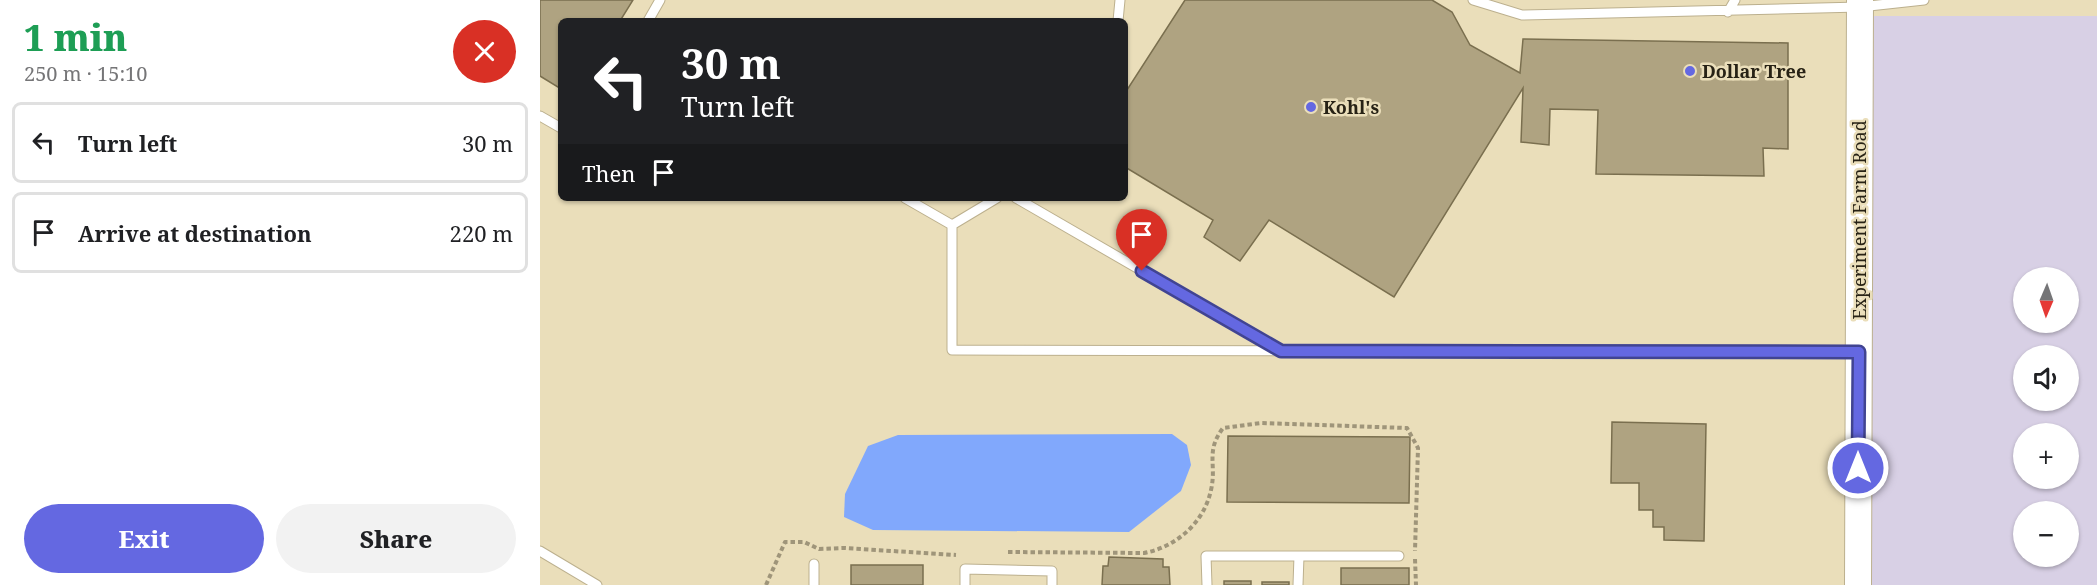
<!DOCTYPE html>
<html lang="en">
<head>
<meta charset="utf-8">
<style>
  body { margin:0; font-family:"Noto Serif",serif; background:#f2f2f2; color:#202124; height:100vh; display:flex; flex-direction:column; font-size:22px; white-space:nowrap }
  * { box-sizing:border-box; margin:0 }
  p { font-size:20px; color:#757577 }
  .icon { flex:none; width:33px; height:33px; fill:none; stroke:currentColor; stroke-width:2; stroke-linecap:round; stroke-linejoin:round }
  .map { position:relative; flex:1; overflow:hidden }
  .drawer { display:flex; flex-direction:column; background:#fff; width:540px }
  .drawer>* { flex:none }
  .hud { position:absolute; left:18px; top:18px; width:570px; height:183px; border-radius:9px; box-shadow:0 2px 4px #0004; background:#202124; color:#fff; overflow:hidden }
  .needle { width:39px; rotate:182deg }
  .tools { position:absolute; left:1473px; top:267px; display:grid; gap:12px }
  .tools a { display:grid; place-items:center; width:66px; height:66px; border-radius:50%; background:#fff; box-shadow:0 2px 4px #0004; font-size:30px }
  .pin { position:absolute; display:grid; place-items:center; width:51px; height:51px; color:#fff; margin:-62px -26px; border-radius:50% 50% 50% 0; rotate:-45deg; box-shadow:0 0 6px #0007 }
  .pin .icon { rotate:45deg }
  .me { position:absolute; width:66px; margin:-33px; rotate:0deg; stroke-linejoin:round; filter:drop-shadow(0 0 4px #0008) }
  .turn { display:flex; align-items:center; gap:21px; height:126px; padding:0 24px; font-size:27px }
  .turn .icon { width:78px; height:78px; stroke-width:2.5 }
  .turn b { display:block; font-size:42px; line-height:51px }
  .then { display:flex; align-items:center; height:57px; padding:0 24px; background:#0003; gap:12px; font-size:22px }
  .round { display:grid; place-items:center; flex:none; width:63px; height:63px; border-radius:32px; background:#f2f2f2 }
  .head { display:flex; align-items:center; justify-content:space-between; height:102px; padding:0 24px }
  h1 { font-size:36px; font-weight:800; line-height:45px; color:#1e9e55 }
  .cta { display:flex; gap:12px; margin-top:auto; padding:12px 24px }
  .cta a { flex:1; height:69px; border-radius:36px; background:#6468e1; color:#fff; font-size:24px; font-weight:800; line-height:69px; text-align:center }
  .cta a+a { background:#f2f2f2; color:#202124 }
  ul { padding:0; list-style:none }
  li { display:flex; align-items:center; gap:18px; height:81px; margin:0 12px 9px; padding:0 12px; border:3px solid #e0e0e0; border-radius:9px }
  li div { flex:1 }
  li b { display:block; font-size:22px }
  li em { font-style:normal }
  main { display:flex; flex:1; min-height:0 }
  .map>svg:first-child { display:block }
  .industrial { fill:#d8d0e5; fill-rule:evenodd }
  .water { fill:#81a8fc }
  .building { fill:#afa381; stroke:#7a6f4f; stroke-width:1.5 }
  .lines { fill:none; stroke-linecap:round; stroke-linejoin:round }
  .lane-casing { stroke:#bcb08e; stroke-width:11 }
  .secondary-casing { stroke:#bcb08e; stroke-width:28 }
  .path { stroke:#9f957a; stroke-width:4; stroke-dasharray:4.5 3; stroke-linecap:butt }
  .lane { stroke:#fff; stroke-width:9 }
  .secondary { stroke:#fff; stroke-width:26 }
  .route-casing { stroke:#414492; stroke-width:15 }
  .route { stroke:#6468e1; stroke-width:10 }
  .poi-dot { fill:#6468e1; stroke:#eadeba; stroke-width:2 }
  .labels { text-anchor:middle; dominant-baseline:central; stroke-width:5; stroke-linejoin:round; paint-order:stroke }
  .poi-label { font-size:18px; font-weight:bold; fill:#272215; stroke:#eadeba; text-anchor:start }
  .street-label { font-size:18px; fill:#272215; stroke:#eadeba }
</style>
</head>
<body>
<main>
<section class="drawer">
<div class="head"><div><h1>1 min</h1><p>250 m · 15:10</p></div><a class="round" style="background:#d93025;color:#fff"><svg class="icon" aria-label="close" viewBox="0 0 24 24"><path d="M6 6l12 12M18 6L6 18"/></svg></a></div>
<ul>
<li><svg class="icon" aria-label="left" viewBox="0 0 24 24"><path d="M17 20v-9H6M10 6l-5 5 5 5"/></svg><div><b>Turn left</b></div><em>30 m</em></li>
<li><svg class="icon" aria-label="arrive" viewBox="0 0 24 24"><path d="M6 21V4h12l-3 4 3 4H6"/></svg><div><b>Arrive at destination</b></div><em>220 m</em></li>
</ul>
<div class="cta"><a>Exit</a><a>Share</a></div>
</section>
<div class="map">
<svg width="1557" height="585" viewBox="0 0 1557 585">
  <rect width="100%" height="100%" fill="#eadeba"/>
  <path class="industrial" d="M1320,16H1557V585H1318ZM1484,278H1528V322H1484ZM1484,356H1528V400H1484ZM1484,434H1528V478H1484ZM1484,512H1528V556H1484Z"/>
  <path class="water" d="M632,434L647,445L651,465L641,491L589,532L333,530L304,517L305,494L328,446L358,435Z"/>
  <path class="building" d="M0,0H93L80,21H21V89L0,76Z
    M645,0H892L912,12L930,45L980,73L983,39L1248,43V149L1223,148L1224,176L1056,174L1058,110L1010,109L1009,145L981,142L983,88L854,297L729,220L700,261L664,237L673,220L585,167V93Z
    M1072,422L1166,424L1164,541L1124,540V527H1113V510H1099V483H1071Z
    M688,436L870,437L869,503L687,502Z
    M569,557L623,559V567H629L630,585H562L563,566H568Z
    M311,565H383V585H311Z
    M801,568H869V585H801Z
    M684,581H711V585H684Z
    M722,582H749V585H722Z"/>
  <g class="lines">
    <g class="lane-casing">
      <path id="lane" d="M933,0L982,15L1320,7L1384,0
        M1188,12L1195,0
        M108,21L120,0
        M578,21L580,0
        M0,116L21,128
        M365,198L412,225L457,198
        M476,198L739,350
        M412,225V350L1316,352
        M0,551L57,585
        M274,585V564
        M425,585V569L512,571V585
        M667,585L666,556H859
        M758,585L759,556"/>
    </g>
    <g class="secondary-casing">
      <path id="secondary" d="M1318,585L1320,0"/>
    </g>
    <path class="path" d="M468,552L604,553C636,547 664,523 671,490C677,464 665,452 683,428L721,423L867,428L878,448L875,551
      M875,559L876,585
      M226,585L245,542H264L279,549L304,548L416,555"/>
    <use href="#lane" class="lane"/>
    <use href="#secondary" class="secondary"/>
  </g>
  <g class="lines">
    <g class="route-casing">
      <path id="route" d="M602,271L741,351L1319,352L1318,468"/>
    </g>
    <use href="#route" class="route"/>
  </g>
  <g class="poi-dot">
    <circle cx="1150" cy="71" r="6"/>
    <circle cx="771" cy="107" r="6"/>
  </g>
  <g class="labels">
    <g class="poi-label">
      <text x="1162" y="71">Dollar Tree</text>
      <text x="783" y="107">Kohl's</text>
    </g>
    <g class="street-label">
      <text transform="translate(1319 220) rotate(-90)">Experiment Farm Road</text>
    </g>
  </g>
</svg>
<div class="tools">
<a><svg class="needle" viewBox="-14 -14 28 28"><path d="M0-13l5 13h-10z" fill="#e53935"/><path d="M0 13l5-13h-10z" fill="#757577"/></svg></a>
<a><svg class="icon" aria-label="sound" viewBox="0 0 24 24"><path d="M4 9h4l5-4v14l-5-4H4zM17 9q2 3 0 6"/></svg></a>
<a>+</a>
<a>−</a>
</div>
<div class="pin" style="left:602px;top:271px;background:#d93025"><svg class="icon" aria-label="arrive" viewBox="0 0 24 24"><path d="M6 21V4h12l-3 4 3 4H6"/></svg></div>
<svg class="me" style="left:1318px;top:468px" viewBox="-20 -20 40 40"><circle r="17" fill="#6468e1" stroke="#fff" stroke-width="3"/><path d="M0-11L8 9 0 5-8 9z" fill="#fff"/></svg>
<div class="hud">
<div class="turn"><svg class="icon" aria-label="left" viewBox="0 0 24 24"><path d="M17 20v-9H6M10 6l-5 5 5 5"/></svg><div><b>30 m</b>Turn left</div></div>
<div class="then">Then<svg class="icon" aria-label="arrive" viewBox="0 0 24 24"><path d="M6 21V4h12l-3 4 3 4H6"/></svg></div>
</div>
</div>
</main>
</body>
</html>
